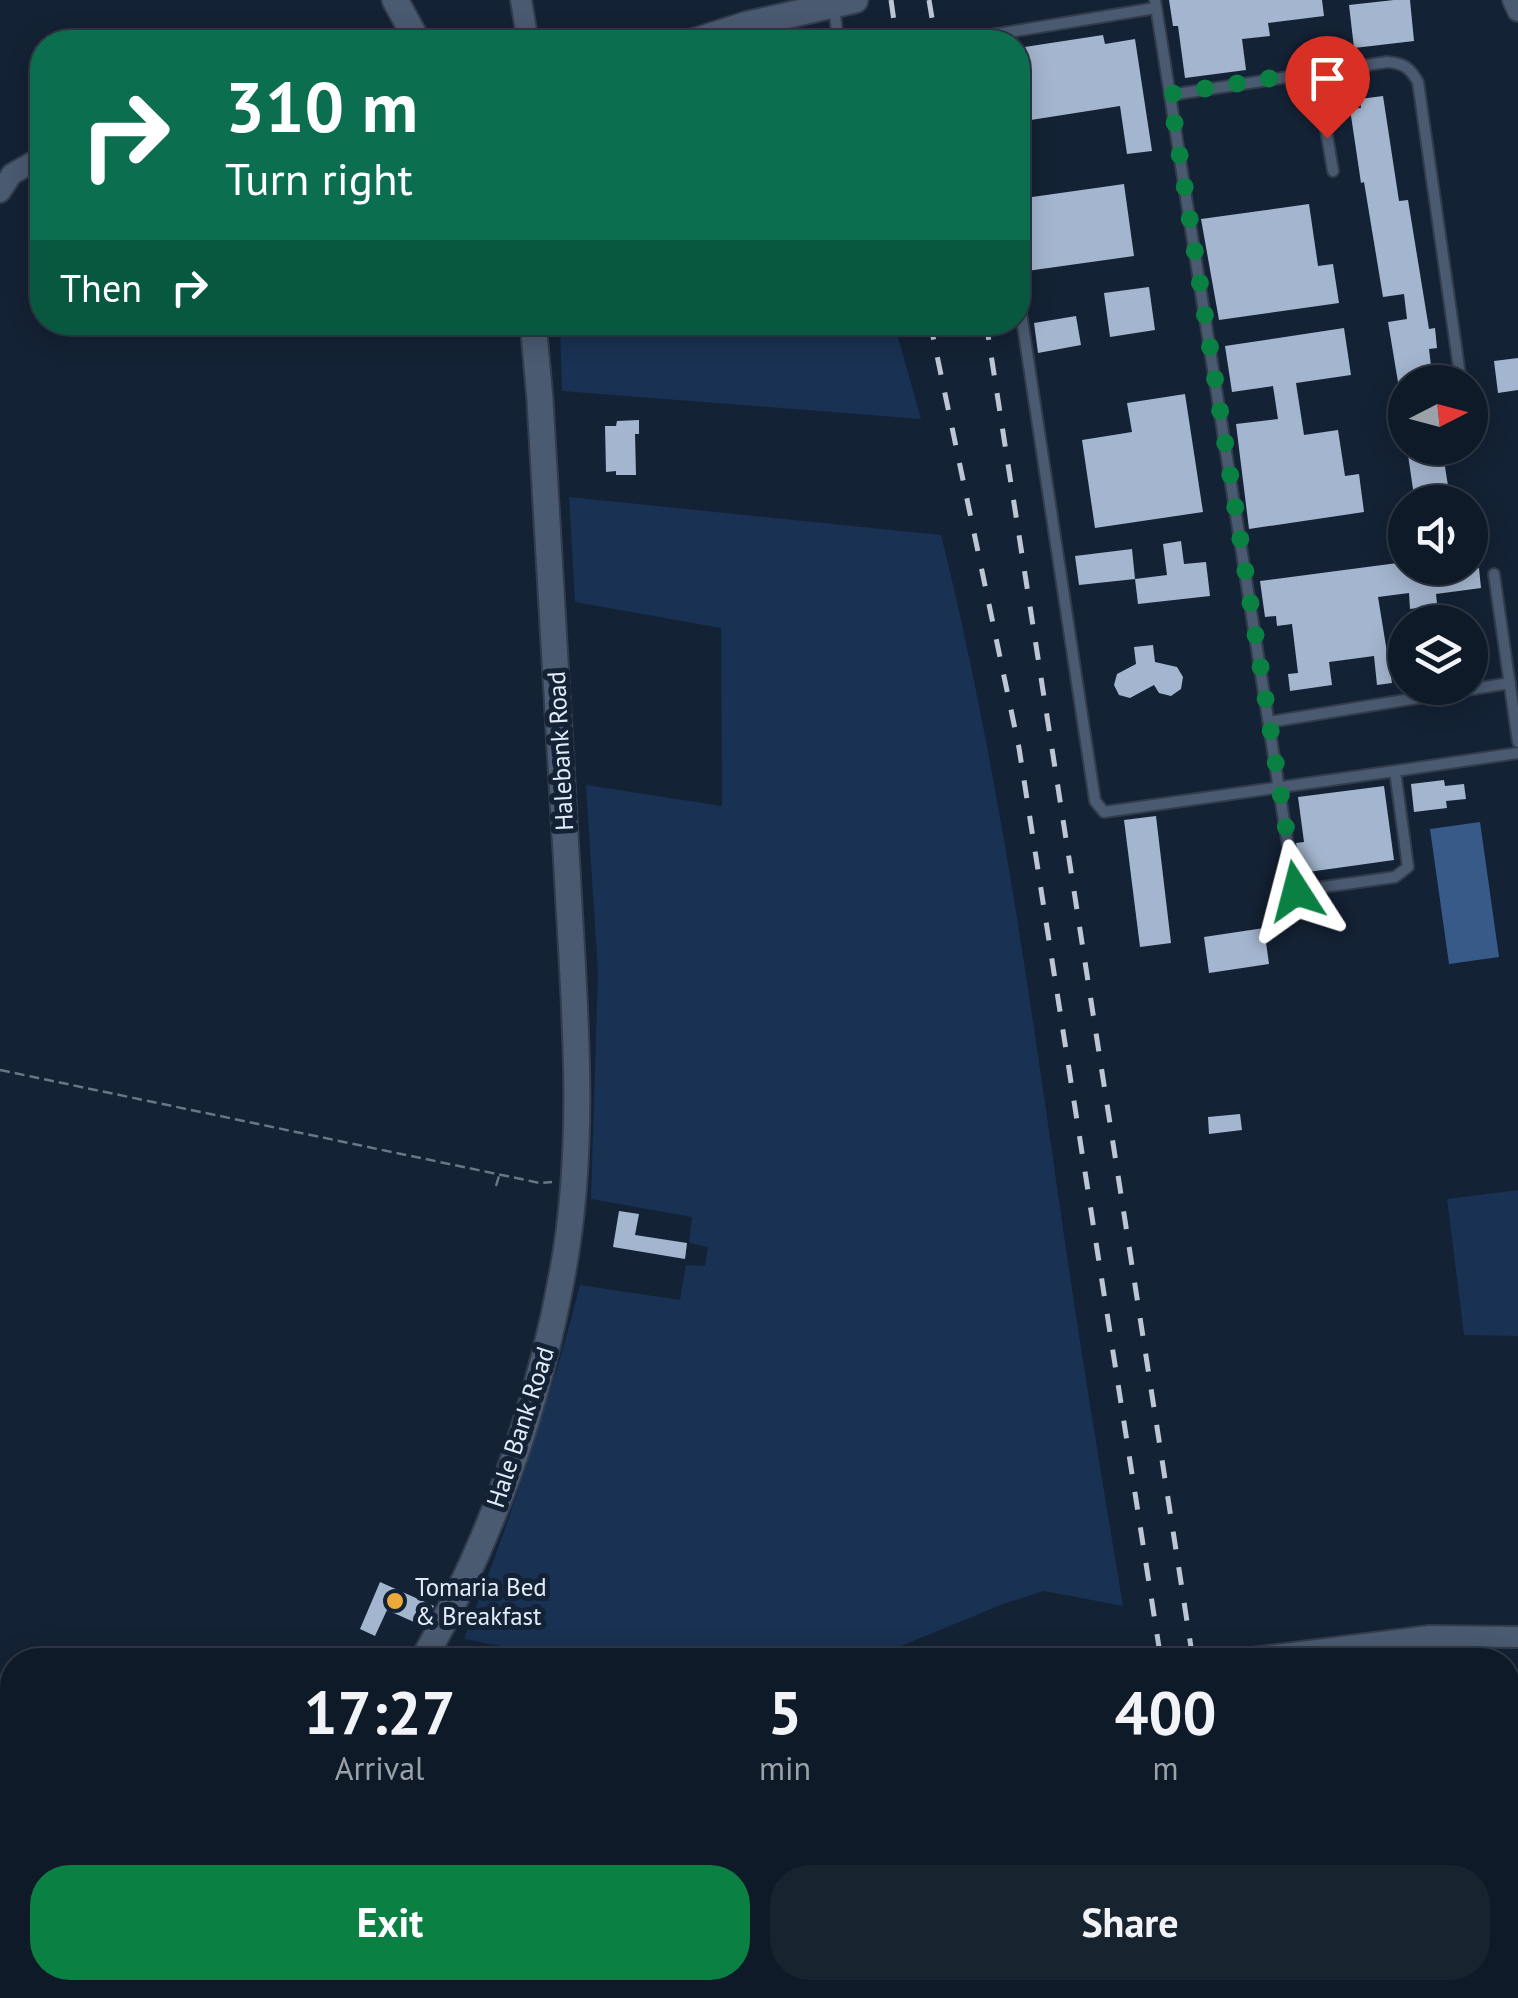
<!DOCTYPE html>
<html lang="en">
<head>
<meta charset="utf-8">
<style>
  body { margin:0; font-family:"PT Sans",sans-serif; background:#182330; color:#f1f3f6; height:100vh; display:flex; flex-direction:column; font-size:38px; white-space:nowrap }
  * { box-sizing:border-box; margin:0 }
  p { font-size:32px; color:#9ba1a8 }
  .icon { flex:none; width:55px; height:55px; fill:none; stroke:currentColor; stroke-width:2; stroke-linecap:round; stroke-linejoin:round }
  .map { position:relative; flex:1; overflow:hidden }
  .panel { position:absolute; left:0px; top:1648px; width:1520px; height:352px; display:flex; flex-direction:column; background:#0f1a28; border-radius:40px 40px 0 0; box-shadow:0 5px 25px #0003,0 0 0 2px #2f3845 }
  .panel>* { flex:none }
  .guide { position:absolute; left:30px; top:30px; width:1000px; height:305px; border-radius:40px; box-shadow:0 5px 25px #0003,0 0 0 2px #2f3845; background:#0b6e4f; color:#fff; overflow:hidden }
  .needle { width:65px; rotate:84deg }
  .buttons { position:absolute; left:1388px; top:365px; display:grid; gap:20px }
  .buttons a { display:grid; place-items:center; width:100px; height:100px; border-radius:50%; background:#0f1a28; box-shadow:0 5px 25px #0003,0 0 0 2px #2f3845; font-size:50px }
  .pin { position:absolute; display:grid; place-items:center; width:85px; height:85px; color:#fff; margin:-102px -42px; border-radius:50% 50% 50% 0; rotate:-45deg; box-shadow:0 0 10px #0007 }
  .pin .icon { rotate:45deg }
  .me { position:absolute; width:110px; margin:-55px; rotate:351deg; stroke-linejoin:round; filter:drop-shadow(0 0 8px #0008) }
  .turn { display:flex; align-items:center; gap:35px; height:210px; padding:0 30px; font-size:45px }
  .turn .icon { width:130px; height:130px; stroke-width:2.5 }
  .turn b { display:block; font-size:70px; line-height:85px }
  .then { display:flex; align-items:center; height:95px; padding:0 30px; background:#0003; gap:20px; font-size:38px }
  .eta { display:flex; justify-content:space-evenly; align-items:center; height:170px; text-align:center }
  .eta b { font-size:60px; font-weight:700; line-height:70px }
  .cta { display:flex; gap:20px; margin-top:auto; padding:20px 30px }
  .cta a { flex:1; height:115px; border-radius:40px; background:#0b8043; color:#fff; font-size:40px; font-weight:700; line-height:115px; text-align:center }
  .cta a+a { background:#182330; color:#f1f3f6 }
  .map>svg:first-child { display:block }
  .green { fill:#193152 }
  .water { fill:#385a88 }
  .building { fill:#a4b6cf }
  .lines { fill:none; stroke-linecap:round; stroke-linejoin:round }
  .service-casing { stroke:#333c4c; stroke-width:14 }
  .minor-casing { stroke:#333c4c; stroke-width:24 }
  .tertiary-casing { stroke:#333c4c; stroke-width:29 }
  .path { stroke:#6a7687; stroke-width:2.5; stroke-dasharray:10 5; stroke-linecap:butt }
  .service { stroke:#4a5a70; stroke-width:10 }
  .minor { stroke:#4a5a70; stroke-width:20 }
  .tertiary { stroke:#4a5a70; stroke-width:25 }
  .rail { stroke:#bcc6d4; stroke-width:5; stroke-dasharray:18 18; stroke-linecap:butt }
  .route { stroke:#0b8043; stroke-width:18; stroke-dasharray:0 32.4 }
  .poi-dot { fill:#ebaa39; stroke:#142235; stroke-width:4 }
  .labels { text-anchor:middle; dominant-baseline:central; stroke-width:10; stroke-linejoin:round; paint-order:stroke }
  .street-label { font-size:25px; fill:#e2ebf8; stroke:#142235 }
  .poi-label { font-size:25px; fill:#e2ebf8; stroke:#142235; text-anchor:start }
</style>
</head>
<body>
<div class="map">
<svg width="1518" height="1998" viewBox="0 0 1518 1998">
  <rect width="100%" height="100%" fill="#142235"/>
  <path class="green" d="M560,323H894L921,419L562,391Z
    M569,497L941,535C996,757 1028,983 1060,1208C1079,1341 1101,1473 1123,1606L1044,1591L1003,1604L867,1660H574L464,1639C509,1523 549,1406 580,1285L680,1300L686,1265L705,1266L708,1247L689,1243L692,1217L591,1199L598,972L586,785L722,806L721,628L575,602Z
    M1518,1190V1336L1464,1335L1447,1199Z
    M601,1988H1080L1081,1998H589Z"/>
  <path class="water" d="M1480,822L1499,957L1449,964L1430,829Z"/>
  <path class="building" d="M1169,0H1322L1324,16L1268,23L1270,36L1242,39L1246,70L1185,78L1178,26H1173Z
    M1394,0H1410L1414,41L1354,48L1349,5Z
    M1103,35L1105,44L1135,39L1152,151L1127,154L1120,106L1018,122V48Z
    M1383,96L1399,201L1408,200L1429,329L1435,328L1437,348L1429,349L1433,382H1398L1388,322L1407,319L1404,294L1383,297L1364,182L1361,183L1350,109L1361,108L1360,99Z
    M1124,184L1134,256L1027,271L1018,199Z
    M1309,204L1318,266L1333,264L1339,303L1219,320L1201,219Z
    M1149,287L1155,330L1110,337L1104,293Z
    M1076,316L1081,345L1038,353L1034,323Z
    M1344,328L1351,375L1296,383L1304,435L1338,430L1345,476L1359,474L1364,512L1249,529L1236,424L1278,419L1273,386L1232,392L1225,346Z
    M1518,358V390L1498,393L1494,361Z
    M1185,394L1203,512L1095,528L1082,440L1132,432L1127,403Z
    M639,420V434H635L636,475H616V471L606,472L605,426H616L617,421Z
    M1407,448H1442L1449,492L1414,496Z
    M1181,541L1184,564L1206,562L1210,596L1138,604L1135,579L1167,575L1163,544Z
    M1132,549L1135,579L1079,585L1075,556Z
    M1405,562V568H1414L1415,576L1479,568L1481,588L1436,594L1439,622H1419L1417,608L1410,609L1409,593L1378,597L1392,683L1377,685L1374,656L1329,662L1332,685L1290,691L1288,674L1298,673L1292,624L1277,626L1276,616L1265,617L1260,581Z
    M1153,645L1155,662L1177,667L1183,677L1181,689L1171,696L1159,693L1154,685L1130,698L1119,695L1114,685L1117,674L1136,664L1134,647Z
    M1444,780L1445,786L1464,784L1466,799L1446,801L1447,808L1414,812L1411,784Z
    M1384,786L1394,860L1301,873L1296,843L1304,842L1298,797Z
    M1156,816L1171,943L1140,947L1124,820Z
    M1264,928L1269,964L1209,973L1204,937Z
    M1240,1114L1242,1130L1209,1134L1208,1117Z
    M619,1211L639,1214L635,1235L687,1243L685,1259L613,1247Z
    M380,1582L434,1606L423,1626L387,1610L375,1636L360,1629Z"/>
  <g class="lines">
    <g class="service-casing">
      <path id="service" d="M834,5L838,42
        M985,42L991,35L1156,8
        M1316,71L1333,171
        M1170,95L1387,62C1404,63 1410,68 1418,82L1460,375
        M1018,293L1095,801L1104,812L1395,771L1408,867L1395,877L1295,891L1279,789L1155,0
        M1494,574L1518,742
        M1269,722L1510,683
        M1395,771L1518,753"/>
    </g>
    <g class="minor-casing">
      <path id="minor" d="M521,0L528,42
        M1513,0L1518,11
        M0,192L12,174L42,157
        M1237,1660L1430,1636L1518,1637
        M540,1998L547,1988"/>
    </g>
    <g class="tertiary-casing">
      <path id="tertiary" d="M395,0L418,42
        M692,42L745,25L855,0
        M423,1660C491,1541 539,1405 563,1270C587,1139 574,1001 567,869C558,713 549,557 540,400L533,322
        M206,1998L212,1988"/>
    </g>
    <path class="path" d="M0,1070L540,1183L552,1182
      M496,1186L499,1176
      M701,1998L722,1988
      M874,1998L881,1988"/>
    <use href="#service" class="service"/>
    <use href="#minor" class="minor"/>
    <use href="#tertiary" class="tertiary"/>
    <path class="rail" d="M891,0L897,42
      M929,0L936,42
      M930,322L1019,748L1161,1660
      M986,322L1193,1660
      M1206,1988L1207,1998
      M1227,1988L1228,1998"/>
  </g>
  <g class="lines">
    <path class="route" d="M1296,891L1170,94L1316,71L1327,138"/>
  </g>
  <circle class="poi-dot" cx="395" cy="1601" r="10"/>
  <g class="labels">
    <g class="street-label">
      <text transform="translate(560 751) rotate(-93)">Halebank Road</text>
      <text transform="translate(520 1427) rotate(-72)">Hale Bank Road</text>
    </g>
    <g class="poi-label">
      <text x="415" y="1587">Tomaria Bed<tspan x="415" dy="29">&amp; Breakfast</tspan></text>
    </g>
  </g>
</svg>
<div class="buttons">
<a><svg class="needle" viewBox="-14 -14 28 28"><path d="M0-13l5 13h-10z" fill="#e53935"/><path d="M0 13l5-13h-10z" fill="#9ba1a8"/></svg></a>
<a><svg class="icon" aria-label="sound" viewBox="0 0 24 24"><path d="M4 9h4l5-4v14l-5-4H4zM17 9q2 3 0 6"/></svg></a>
<a><svg class="icon" aria-label="layers" viewBox="0 0 24 24"><path d="M12 4l9 5-9 5-9-5zM3 14l9 5 9-5"/></svg></a>
</div>
<div class="pin" style="left:1327px;top:138px;background:#d93025"><svg class="icon" aria-label="arrive" viewBox="0 0 24 24"><path d="M6 21V4h12l-3 4 3 4H6"/></svg></div>
<svg class="me" style="left:1296px;top:891px" viewBox="-20 -20 40 40"><path d="M0-17L14 15 0 8-14 15z" fill="#0b8043" stroke="#fff" stroke-width="4"/></svg>
<div class="guide">
<div class="turn"><svg class="icon" aria-label="right" viewBox="0 0 24 24"><path d="M7 20v-9h11M14 6l5 5-5 5"/></svg><div><b>310 m</b>Turn right</div></div>
<div class="then">Then<svg class="icon" aria-label="right" viewBox="0 0 24 24"><path d="M7 20v-9h11M14 6l5 5-5 5"/></svg></div>
</div>
<section class="panel">
<div class="eta">
<div><b>17:27</b><p>Arrival</p></div>
<div><b>5</b><p>min</p></div>
<div><b>400</b><p>m</p></div>
</div>
<div class="cta"><a>Exit</a><a>Share</a></div>
</section>
</div>
</body>
</html>
